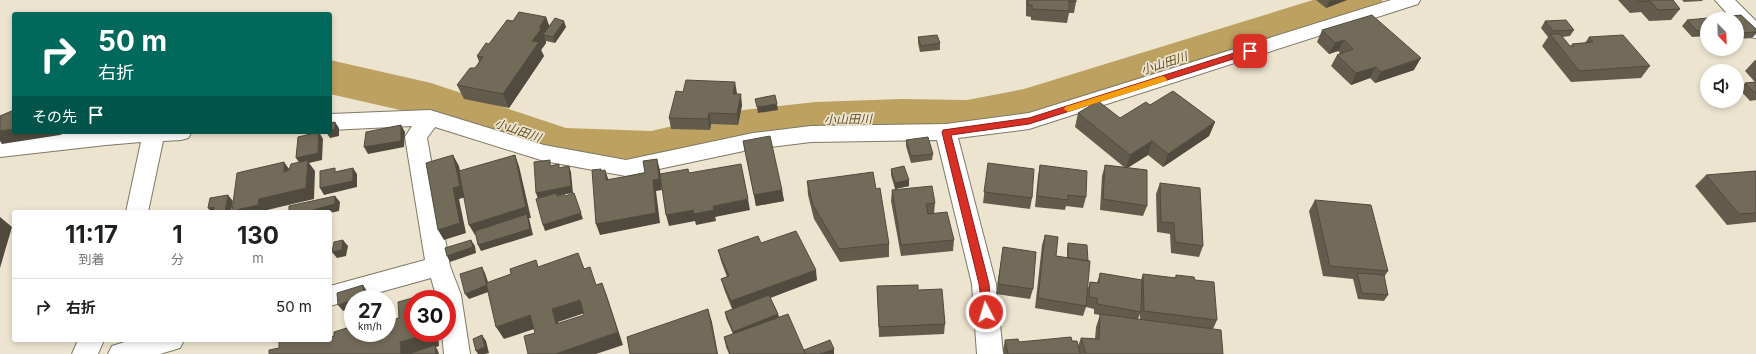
<!DOCTYPE html>
<html lang="ja">
<head>
<meta charset="utf-8">
<style>
  body { margin:0; font-family:Inter,"Noto Sans JP",sans-serif; background:#f2f2f2; color:#202124; height:100vh; display:flex; flex-direction:column; font-size:15px; white-space:nowrap }
  * { box-sizing:border-box; margin:0 }
  p { font-size:13px; color:#757577 }
  .icon { flex:none; width:22px; height:22px; fill:none; stroke:currentColor; stroke-width:2; stroke-linecap:round; stroke-linejoin:round }
  .map { position:relative; flex:1; overflow:hidden }
  .details { position:absolute; left:12px; top:210px; width:320px; height:132px; display:flex; flex-direction:column; background:#fff; border-radius:4px; box-shadow:0 2px 6px #0003 }
  .details>* { flex:none }
  .hud { position:absolute; left:12px; top:12px; width:320px; height:122px; border-radius:4px; box-shadow:0 2px 6px #0003; background:#00695c; color:#fff; overflow:hidden }
  .needle { width:26px; rotate:157deg }
  .buttons { position:absolute; left:1700px; top:12px; display:grid; gap:8px }
  .buttons a { display:grid; place-items:center; width:44px; height:44px; border-radius:50%; background:#fff; box-shadow:0 2px 6px #0003; font-size:20px }
  .speed { position:absolute; left:344px; top:290px; display:flex; gap:8px; font-size:20px; font-weight:700; text-align:center }
  .speed>* { display:grid; place-content:center; width:52px; height:52px; border-radius:50%; background:#fff; box-shadow:0 2px 6px #0003; line-height:1 }
  .speed small { font-size:10px; font-weight:400 }
  .speed .limit { border:6px solid #d22; background:#fff; color:#111 }
  .pin { position:absolute; display:grid; place-items:center; width:34px; height:34px; color:#fff; margin:-17px; border-radius:8px; box-shadow:0 2px 6px #0006 }
  .me { position:absolute; width:44px; margin:-22px; rotate:355deg; stroke-linejoin:round; filter:drop-shadow(0 0 3px #0008) }
  .turn { display:flex; align-items:center; gap:14px; height:84px; padding:0 20px; font-size:18px }
  .turn .icon { width:52px; height:52px; stroke-width:2.5 }
  .turn b { display:block; font-size:28px; line-height:34px }
  .then { display:flex; align-items:center; height:38px; padding:0 20px; background:#0003; gap:8px; font-size:15px }
  .eta { display:flex; justify-content:space-evenly; align-items:center; height:68px; text-align:center }
  .eta b { font-size:24px; font-weight:700; line-height:28px }
  ul { padding:0; list-style:none }
  li { display:flex; align-items:center; gap:12px; height:56px; padding:0 20px; border-top:1px solid #e0e0e0 }
  li div { flex:1 }
  li b { display:block; font-size:15px }
  li em { font-style:normal }
  .map>svg:first-child { display:block }
  .lines { fill:none; stroke-linecap:round; stroke-linejoin:round }
  .river { fill:#bca161; fill-rule:evenodd }
  .street-casing { stroke:#7f7866; stroke-width:2 }
  .street { fill:#fff; fill-rule:evenodd }
  .wall { fill:#635c4d; fill-rule:evenodd }
  .shaded-wall { fill:#504b3e }
  .building { fill:#736b59; stroke:#504b3e; fill-rule:evenodd }
  .route { fill:#d93025; stroke:#8d1f18 }
  .slow { fill:#f59e0b }
  .labels { text-anchor:middle; dominant-baseline:central; stroke-width:3.5; stroke-linejoin:round; paint-order:stroke }
  .water-label { font-size:12px; font-style:italic; fill:#63501f; stroke:#ede4d0 }
</style>
</head>
<body>
<div class="map">
<svg width="1756" height="354" viewBox="0 0 1756 354">
  <rect width="100%" height="100%" fill="#ede4d0"/>
  <g class="lines">
    <path class="river" d="M1313,0H1383L1377,10L1026,124L967,136L902,135L815,138L743,146L651,169L564,166L422,115L330,94V60L431,83L566,128L651,131L743,110L815,102L902,99L967,100L1024,89Z"/>
    <g class="street-casing">
      <path id="street" d="M1391,0H1420L1418,4L1029,129L958,138L996,284L1003,354H977L972,284L937,140L811,142L753,149L626,176L544,161L435,127L427,138L450,266L461,295L470,354H444L442,333H447V299H437L431,278L330,306V286L425,260L405,137L412,126L330,130V114L430,110L544,145L626,160L753,133L811,126L946,124L1029,113Z
        M1715,0H1735L1756,21V38L1749,37L1737,24V19H1732Z
        M80,132H192L188,138L181,140L163,141L148,212H126L141,142L106,145L0,157V141Z
        M78,340H104L98,354H72Z
        M131,340H184L180,348L160,354H108L112,346Z"/>
    </g>
    <use href="#street" class="street"/>
  </g>
  <path class="wall" d="M1026,0H1076V2L1074,13H1069L1067,23L1031,20V17L1026,16Z
    M1316,0H1347L1326,8Z
    M1618,0H1673L1680,9L1671,20L1649,21L1641,12L1630,13Z
    M1682,0H1703L1702,1L1684,2Z
    M1741,15L1756,29V34L1752,38L1737,39V19H1722L1724,17Z
    M546,17L549,26L566,27L555,43L546,41V43L541,50L544,56L509,108L464,99L457,85L475,68L479,62L477,56L513,21Z
    M1707,19V36L1692,37L1682,26L1687,20Z
    M1545,21L1574,30L1570,36L1562,37L1570,46H1571L1572,44L1585,43L1589,37L1650,66L1641,78L1571,82L1542,46L1548,37L1541,28Z
    M1322,30L1414,70L1375,83L1370,78L1351,85L1331,66L1337,55L1340,53L1338,51L1329,54L1317,42Z
    M918,37L940,43V50L920,52L918,43Z
    M1755,60H1756V100L1750,101L1739,89L1745,83L1755,82L1745,71Z
    M683,92L737,93L736,94L742,105L738,125L711,124L710,130L671,129L669,118Z
    M1150,105L1215,122L1209,136L1163,167L1148,155L1127,168L1147,206L1143,216L1100,210L1102,176L1105,165L1124,167L1075,127L1078,113L1120,118Z
    M906,140L933,154L932,160L911,163L906,146Z
    M743,141L782,190L784,201L756,206Z
    M988,163L1032,198L1030,209L983,203Z
    M1040,165L1086,197L1083,208L1066,206L1065,210L1035,207L1038,176Z
    M891,169L909,180V186L895,189L891,175Z
    M1756,171V222L1727,225L1695,186L1706,175Z
    M807,181L889,244V257L840,262L814,219L808,195Z
    M1160,183L1203,246L1199,257L1171,253L1170,234L1157,232L1156,194Z
    M892,190L935,203L934,214L954,240L953,251L901,256L891,201Z
    M1315,200L1388,271L1384,277L1388,295L1384,301L1358,299L1353,279L1323,276L1309,211Z
    M1045,235L1056,256L1067,258V249L1068,243L1087,291L1090,282L1097,283L1100,273L1141,280L1143,274L1175,278L1176,275L1195,280L1217,320L1213,329L1223,354H1004L1003,350L1005,340L1019,342L1072,341L1078,346L1081,338L1095,339L1096,327L1100,315L1094,314V309L1086,307L1083,316L1035,308L1042,245ZM1140,314V320L1138,319Z
    M761,243L817,280L770,298L778,314L779,317L804,352V350L834,354H729L726,347L724,337L733,334L726,318L725,312L732,309L724,289L721,279L727,277L721,261L718,250Z
    M1003,247L1033,289L1030,299L996,294Z
    M877,286L918,290L945,324L944,334L879,337Z"/>
  <path class="shaded-wall" d="M1332,0H1347L1326,8L1329,1Z
    M546,17L551,31L544,35L546,43L541,50L544,56L509,108L503,94L532,41L539,28Z
    M564,21L566,27L555,43L553,37Z
    M1344,40L1338,51L1329,54L1335,43Z
    M1421,58L1414,70L1375,83L1381,72Z
    M1376,67L1370,78L1351,85L1356,73Z
    M735,82L737,93L734,105L733,94Z
    M741,94L742,105L738,125L737,114Z
    M777,104L778,110L758,113L757,107Z
    M709,113L711,124L710,130L708,119Z
    M335,122L339,128V136L330,138L326,132H330V131Z
    M1215,122L1209,136L1163,167L1168,154Z
    M401,125L405,132L404,147L368,154L364,147Z
    M14,129V132H67L60,135L2,144L0,141V131Z
    M319,132L323,139L322,160L309,163L315,171L314,199L267,210V212H233L232,211L259,199L301,165L296,158Z
    M1152,141L1148,155L1126,169L1130,155Z
    M453,155L459,166L466,197L459,199L466,233L444,240L438,230L453,188Z
    M515,155L519,166L531,218H529L533,235L481,251L478,245L528,219L475,235L469,225Z
    M657,159L660,170L662,190L656,191L660,223L600,235L596,224L653,180Z
    M284,162L292,173L284,172Z
    M569,166L571,172L573,193L538,199L536,193Z
    M353,168L357,174V187L324,195L320,188Z
    M605,170L609,181L606,180Z
    M909,180V186L895,189V183Z
    M782,190L784,201L756,206L754,195Z
    M574,193L583,219L545,231L543,225Z
    M228,195L233,201L231,212H225Z
    M335,196L340,202L339,211L330,213V212H312L313,210Z
    M748,199L750,210L715,217L713,206Z
    M214,207L219,212H211L208,208Z
    M693,210H714L716,221L696,225L695,221L669,226L666,215Z
    M0,217L12,227L0,268Z
    M343,240L348,246L346,256L337,258L332,252Z
    M471,240L475,246L476,253L450,262L447,256Z
    M482,267L485,273L491,291L469,299L465,294Z
    M816,270L817,280L733,312L731,301Z
    M602,283L607,296L623,345L596,354H555L618,332Z
    M363,285L367,291L368,299H357Z
    M427,294L431,299H428Z
    M353,300V307L343,311L338,305Z
    M580,300L585,313L558,322L562,337L556,324L552,309Z
    M708,309L712,322L718,354H717Z
    M778,314L779,319L734,337L733,332Z
    M530,315L537,328L504,339L496,327Z
    M431,333H438L439,346L436,347L438,351L439,354H401L400,342Z
    M482,335L486,341L489,353L485,354H478L476,351Z
    M834,349V354H820Z"/>
  <path class="building" d="M1028,0H1076V2L1069,1V11L1032,9V5H1028Z
    M1637,0H1673L1680,9L1658,10L1650,1L1638,2Z
    M519,12L546,17L539,28H542L532,41L539,42L503,94L457,85L470,68H475L483,57L477,56L486,43L489,44L507,20L513,21Z
    M1372,15L1421,58L1381,72L1376,67L1356,73L1337,55L1353,49L1344,40L1335,43L1322,30Z
    M1741,15L1756,29V32L1740,33L1737,29V19H1726L1724,17Z
    M555,18L564,21L553,37L543,35Z
    M1708,18L1709,19H1707V30L1697,31L1687,20Z
    M1566,20L1574,30L1553,31L1545,21Z
    M1550,34H1560L1570,46H1574L1572,44L1593,42L1589,37L1623,35L1650,66L1579,71Z
    M937,35L940,43L921,46L918,37Z
    M686,80L735,82L733,94H741L737,114L709,113L708,119L669,118L676,91L683,92Z
    M1756,82V94L1745,83Z
    M1173,91L1215,122L1168,154L1152,141L1130,155L1078,113L1098,101L1120,118L1146,102L1150,105Z
    M775,95L777,104L757,107L755,99Z
    M14,110V129L0,131V116Z
    M335,122V129L330,131V123Z
    M401,125V141L364,147L366,132Z
    M319,132L318,153L296,158L298,137Z
    M770,136L782,190L754,195L743,141Z
    M928,137L933,154L911,156L906,140Z
    M453,155L460,186L453,188L460,223L438,230L426,163Z
    M515,155L526,207L469,225L459,171Z
    M657,159L659,179L653,180L656,213L596,224L592,170L601,169V171L605,170L606,180L645,173L643,161Z
    M308,160L306,188L259,199L258,205L232,211L237,173L284,162V172L289,170L291,164Z
    M550,160V166L559,164V168L569,166L571,186L536,193L534,162Z
    M988,163L1034,169L1032,198L984,192Z
    M741,164L748,199L713,206L714,210L694,214L693,210L666,215L660,174L688,169L689,173Z
    M1040,165L1087,171L1086,197L1068,195V200L1037,196Z
    M1105,165L1147,170V206L1103,199Z
    M904,166L909,180L895,183L891,169Z
    M335,168V172L353,168V181L320,188V171Z
    M1756,171V213L1739,214L1706,175Z
    M873,172L876,189L880,188L889,244L839,249L813,205L807,181Z
    M1160,183L1200,188L1203,246L1175,242L1174,223L1161,222Z
    M932,186L935,203L926,204L928,214L947,212L954,240L901,245L892,190Z
    M556,193L557,196L564,194L565,196L574,193L581,213L543,225L536,199Z
    M228,195L225,212H213L214,207L208,208L210,198Z
    M335,196V204L313,210L312,212H289V206Z
    M1315,200L1371,205L1388,271L1330,266Z
    M527,214L530,229L478,245L475,231Z
    M796,231L816,270L731,301L721,279L729,276L718,250L758,236L761,243Z
    M1045,235L1058,237L1056,256L1090,261L1086,306L1038,298Z
    M343,240L342,250L332,252L334,242Z
    M471,240L473,247L447,256L445,248Z
    M1068,243L1087,245L1088,261L1068,258Z
    M1003,247L1036,252L1033,289L998,284Z
    M578,253L584,269L590,267L596,285L602,283L618,332L555,354H528L524,336L535,333L530,315L496,327L486,283L511,274L510,269L536,260L538,267ZM580,300L584,315L556,324L552,309Z
    M482,267L487,285L465,294L460,274Z
    M1100,273L1142,280L1141,312L1097,304V298L1089,297L1090,282L1099,283Z
    M1357,273L1384,275L1388,295L1362,293Z
    M1143,274L1176,278V275L1194,277L1195,280L1214,282L1217,320L1144,311Z
    M363,285L364,297L357,299H353V300L338,305L337,293Z
    M918,285V290L942,289L945,324L879,327L877,286Z
    M427,294L428,299H413V333H431L400,342L401,354H269V350L279,348V340H330V337L334,336V332L353,326V333H387V321L399,318L398,302Z
    M769,295L778,314L733,332L725,312Z
    M708,309L717,354H630L627,337Z
    M788,314L805,353L803,354H730L724,337Z
    M1100,314L1221,330L1223,354H1086L1081,338L1099,339Z
    M482,335L485,347L476,351L473,339Z
    M1071,337L1072,341H1077L1080,354H1008L1005,340L1018,339L1019,342Z
    M830,340L834,349L820,354H806L804,350Z
    M435,345L436,354H411V353Z"/>
  <path class="route" d="M1247,49H1252L1254,51L1252,53L1029,124L951,135L989,284L991,312L990,315L986,316L983,315L979,284L942,132L943,130L1029,118Z"/>
  <path class="slow" d="M1163,76L1167,79L1166,81L1068,112L1064,109L1065,107Z"/>
  <g class="labels">
    <g class="water-label">
      <text transform="translate(1164 63) rotate(-18)">小山田川</text>
      <text transform="translate(848 119) rotate(-1)">小山田川</text>
      <text transform="translate(518 130) rotate(19)">小山田川</text>
    </g>
  </g>
</svg>
<div class="buttons">
<a><svg class="needle" viewBox="-14 -14 28 28"><path d="M0-13l5 13h-10z" fill="#e53935"/><path d="M0 13l5-13h-10z" fill="#757577"/></svg></a>
<a><svg class="icon" aria-label="sound" viewBox="0 0 24 24"><path d="M4 9h4l5-4v14l-5-4H4zM17 9q2 3 0 6"/></svg></a>
</div>
<div class="speed"><div>27<small>km/h</small></div><div class="limit">30</div></div>
<div class="pin" style="left:1250px;top:51px;background:#d93025"><svg class="icon" aria-label="arrive" viewBox="0 0 24 24"><path d="M6 21V4h12l-3 4 3 4H6"/></svg></div>
<svg class="me" style="left:986px;top:312px" viewBox="-20 -20 40 40"><circle r="17" fill="#d93025" stroke="#fff" stroke-width="3"/><path d="M0-11L8 9 0 5-8 9z" fill="#fff"/></svg>
<div class="hud">
<div class="turn"><svg class="icon" aria-label="right" viewBox="0 0 24 24"><path d="M7 20v-9h11M14 6l5 5-5 5"/></svg><div><b>50 m</b>右折</div></div>
<div class="then">その先<svg class="icon" aria-label="arrive" viewBox="0 0 24 24"><path d="M6 21V4h12l-3 4 3 4H6"/></svg></div>
</div>
<section class="details">
<div class="eta">
<div><b>11:17</b><p>到着</p></div>
<div><b>1</b><p>分</p></div>
<div><b>130</b><p>m</p></div>
</div>
<ul>
<li><svg class="icon" aria-label="right" viewBox="0 0 24 24"><path d="M7 20v-9h11M14 6l5 5-5 5"/></svg><div><b>右折</b></div><em>50 m</em></li>
</ul>
</section>
</div>
</body>
</html>
